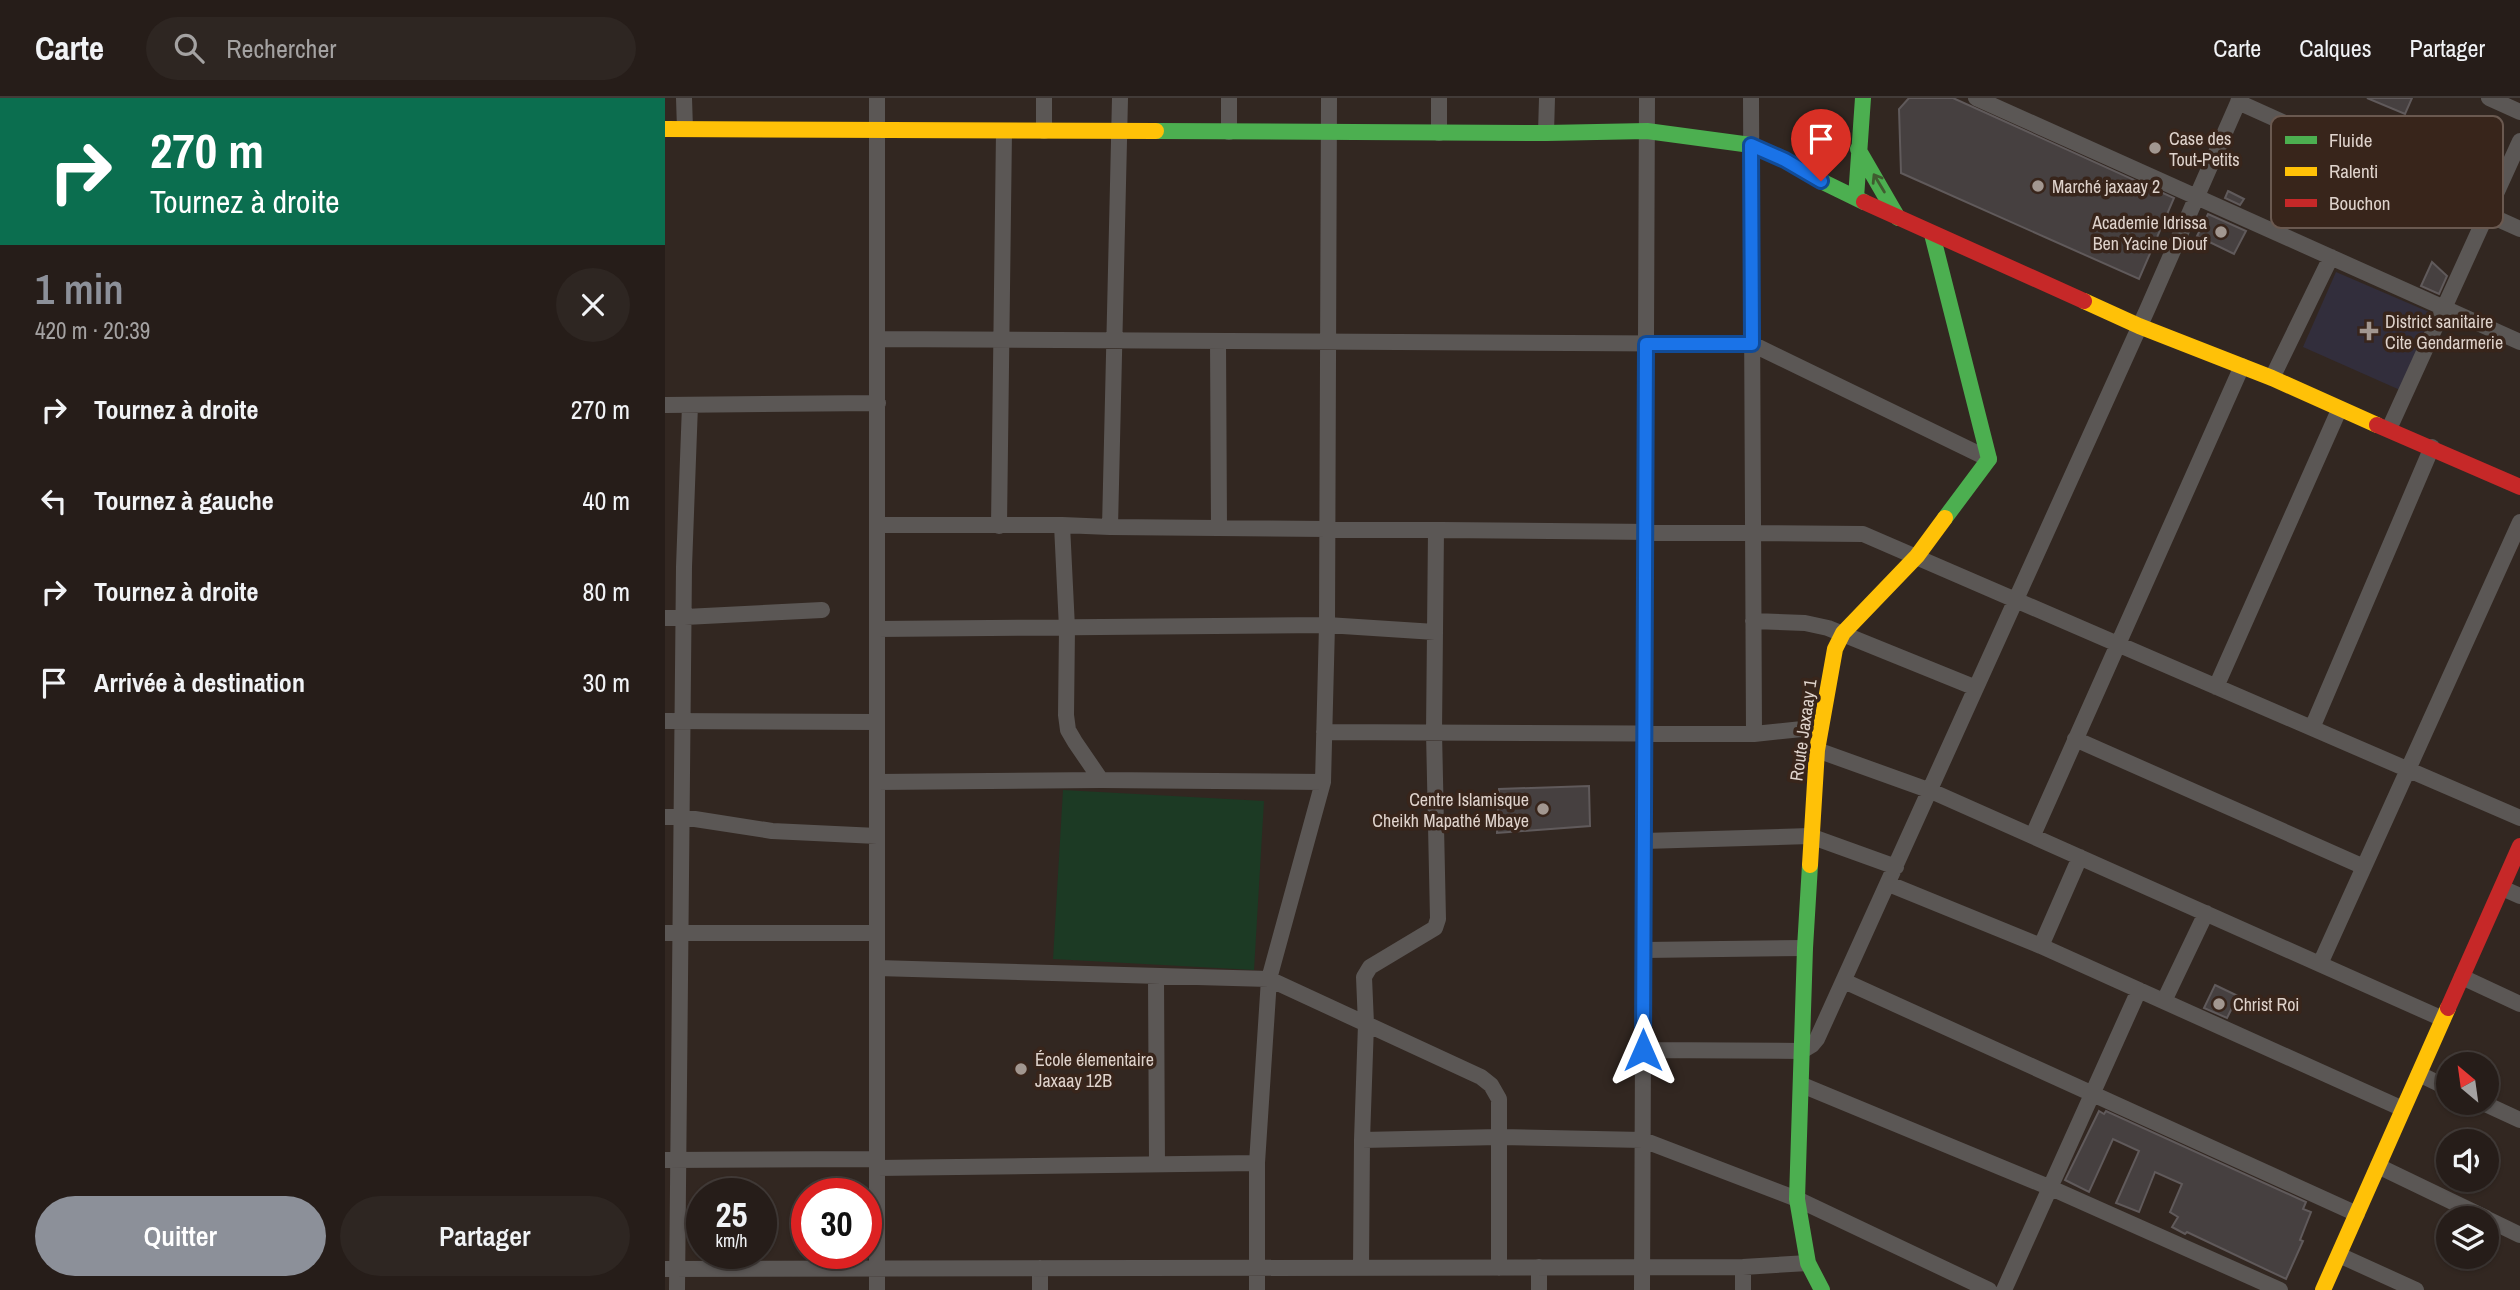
<!DOCTYPE html>
<html lang="fr">
<head>
<meta charset="utf-8">
<style>
  body { margin:0; font-family:"Archivo Narrow",sans-serif; background:#2e2622; color:#f1f3f6; height:100vh; display:flex; flex-direction:column; font-size:26px; white-space:nowrap }
  * { box-sizing:border-box; margin:0 }
  p { font-size:23px; color:#a4a2a2 }
  .icon { flex:none; width:38px; height:38px; fill:none; stroke:currentColor; stroke-width:2; stroke-linecap:round; stroke-linejoin:round }
  .map { position:relative; flex:1; overflow:hidden }
  .details { display:flex; flex-direction:column; background:#261d19; width:665px }
  .details>* { flex:none }
  .banner { background:#0b6e4f; color:#fff; overflow:hidden }
  .needle { width:46px; rotate:331deg }
  .buttons { position:absolute; left:1771px; top:954px; display:grid; gap:14px }
  .buttons a { display:grid; place-items:center; width:63px; height:63px; border-radius:50%; background:#261d19; box-shadow:0 2px 5px #0004,0 0 0 2px #423b38; font-size:35px }
  .speed { position:absolute; left:21px; top:1080px; display:flex; gap:14px; font-size:35px; font-weight:700; text-align:center }
  .speed>* { display:grid; place-content:center; width:91px; height:91px; border-radius:50%; background:#261d19; box-shadow:0 2px 5px #0004,0 0 0 2px #423b38; line-height:1 }
  .speed small { font-size:18px; font-weight:400 }
  .speed .limit { border:10px solid #d22; background:#fff; color:#111 }
  .pin { position:absolute; display:grid; place-items:center; width:60px; height:60px; color:#fff; margin:-72px -30px; border-radius:50% 50% 50% 0; rotate:-45deg; box-shadow:0 0 7px #0007 }
  .pin .icon { rotate:45deg }
  .me { position:absolute; width:77px; margin:-38px; rotate:0deg; stroke-linejoin:round; filter:drop-shadow(0 0 5px #0008) }
  .turn { display:flex; align-items:center; gap:24px; height:147px; padding:0 35px; font-size:32px }
  .turn .icon { width:91px; height:91px; stroke-width:2.5 }
  .turn b { display:block; font-size:49px; line-height:60px }
  .round { display:grid; place-items:center; flex:none; width:74px; height:74px; border-radius:37px; background:#2e2622 }
  .head { display:flex; align-items:center; justify-content:space-between; height:119px; padding:0 35px }
  h1 { font-size:42px; font-weight:600; line-height:52px; color:#8c9099 }
  .cta { display:flex; gap:14px; margin-top:auto; padding:14px 35px }
  .cta a { flex:1; height:80px; border-radius:42px; background:#8c9099; color:#fff; font-size:28px; font-weight:600; line-height:80px; text-align:center }
  .cta a+a { background:#2e2622; color:#f1f3f6 }
  ul { padding:0; list-style:none }
  li { display:flex; align-items:center; gap:21px; height:91px; padding:0 35px }
  li div { flex:1 }
  li b { display:block; font-size:26px }
  li em { font-style:normal }
  header { display:flex; align-items:center; gap:42px; box-sizing:border-box; height:98px; padding:0 35px; background:#261d19; border-bottom:2px solid #423b38 }
  header strong { font-size:33px }
  nav { display:flex; gap:38px; margin-inline-start:auto; font-size:24px }
  .search { width:490px; height:63px; background:#2e2622; display:flex; align-items:center; gap:18px; box-sizing:border-box; padding:0 24px; border-radius:38px; color:#a4a2a2; font-size:26px }
  main { display:flex; flex:1; min-height:0 }
  .map>svg:first-child { display:block }
  .medical { fill:#322e3c }
  .green { fill:#1c3a24 }
  .building { fill:#464040; stroke:#605a5b; stroke-width:2 }
  .lines { fill:none; stroke-linecap:round; stroke-linejoin:round }
  .street { stroke:#5b5755; stroke-width:16 }
  .fast { stroke:#4caf50; stroke-width:16 }
  .slow { stroke:#ffc107; stroke-width:16 }
  .jam { stroke:#c62828; stroke-width:16 }
  .oneway { stroke:#405c30 }
  .route-casing { stroke:#114b97; stroke-width:18 }
  .route { stroke:#1a73e8; stroke-width:12 }
  .poi-dot { fill:#a29790; stroke:#38251b; stroke-width:2.5 }
  .labels { text-anchor:middle; dominant-baseline:central; stroke-width:7; stroke-linejoin:round; paint-order:stroke }
  .poi-label { font-size:18px; fill:#dfd3cc; stroke:#38251b; text-anchor:start }
  .street-label { font-size:18px; fill:#dfd3cc; stroke:#38251b }
  .key { fill:#38251b; stroke:#6a5950; stroke-width:2 }
  .key-label { font-size:19px; fill:#dfd3cc }
</style>
</head>
<body>
<header>
<strong>Carte</strong>
<div class="search"><svg class="icon" aria-label="search" viewBox="0 0 24 24"><circle cx="10" cy="10" r="6"/><path d="M15 15l6 6"/></svg>Rechercher</div>
<nav><a>Carte</a><a>Calques</a><a>Partager</a></nav>
</header>
<main>
<section class="details">
<div class="banner">
<div class="turn"><svg class="icon" aria-label="right" viewBox="0 0 24 24"><path d="M7 20v-9h11M14 6l5 5-5 5"/></svg><div><b>270 m</b>Tournez à droite</div></div>
</div>
<div class="head"><div><h1>1 min</h1><p>420 m · 20:39</p></div><a class="round"><svg class="icon" aria-label="close" viewBox="0 0 24 24"><path d="M6 6l12 12M18 6L6 18"/></svg></a></div>
<ul>
<li><svg class="icon" aria-label="right" viewBox="0 0 24 24"><path d="M7 20v-9h11M14 6l5 5-5 5"/></svg><div><b>Tournez à droite</b></div><em>270 m</em></li>
<li><svg class="icon" aria-label="left" viewBox="0 0 24 24"><path d="M17 20v-9H6M10 6l-5 5 5 5"/></svg><div><b>Tournez à gauche</b></div><em>40 m</em></li>
<li><svg class="icon" aria-label="right" viewBox="0 0 24 24"><path d="M7 20v-9h11M14 6l5 5-5 5"/></svg><div><b>Tournez à droite</b></div><em>80 m</em></li>
<li><svg class="icon" aria-label="arrive" viewBox="0 0 24 24"><path d="M6 21V4h12l-3 4 3 4H6"/></svg><div><b>Arrivée à destination</b></div><em>30 m</em></li>
</ul>
<div class="cta"><a>Quitter</a><a>Partager</a></div>
</section>
<div class="map">
<svg width="1855" height="1192" viewBox="0 0 1855 1192">
  <rect width="100%" height="100%" fill="#322721"/>
  <path class="medical" d="M1671,174L1771,217L1735,292L1638,249Z"/>
  <path class="green" d="M398,692L599,703L589,872L388,861Z"/>
  <path class="building" d="M1244,0H1288L1509,100L1474,181L1236,75L1234,11Z
    M1702,0H1747L1740,16Z
    M1563,93L1579,101L1575,107L1560,100Z
    M1543,116L1581,133L1569,156L1532,138Z
    M1767,164L1782,178L1774,196L1756,188Z
    M924,688L925,728L832,735L834,691Z
    M1550,887L1573,898L1562,920L1539,910Z
    M1434,1013L1439,1016L1441,1013L1641,1104L1638,1111L1646,1114L1635,1142L1638,1143L1621,1181L1522,1134L1520,1136L1507,1129L1513,1119L1505,1114L1517,1086L1490,1074L1474,1114L1451,1105L1474,1053L1448,1041L1424,1094L1400,1082Z"/>
  <g class="lines">
    <path class="street" d="M19,0L20,31
      M1086,0L1089,636
      M1311,0L1855,244
      M1824,0L1855,14
      M1573,4L1855,131
      M379,33V0
      M564,34V0
      M774,35V0
      M881,35L882,0
      M212,241L1087,246L1324,361
      M553,243L554,430
      M1607,280L1666,159
      M0,307L213,305
      M1724,331L1855,43
      M212,427H397L445,429L1198,436L1855,720
      M397,427L402,530L401,617L403,632L410,644L436,682
      M334,428L339,33
      M445,429L455,0
      M0,520L157,512
      M1088,523L1140,525L1163,530L1311,590
      M212,531L662,527L770,534
      M1551,589L1674,312
      M0,623L212,624
      M1647,630L1767,349
      M659,634L1089,636L1156,629
      M1410,641L1699,769
      M1152,652L1266,693L1778,921
      M212,684L436,682L658,684
      M0,719H17L107,733L212,738
      M1368,737L1577,268
      M979,743L1145,738L1231,769
      M1224,786L1376,848L1738,1011
      M1837,790L1855,798
      M0,835H212
      M1376,848L1415,759
      M979,852L1140,850
      M1655,866L1855,424
      M212,870L604,881L816,979L826,987L834,1001V1170
      M1797,879L1855,906
      M491,880L492,1066
      M1179,883L1692,1116
      M1499,903L1541,815
      M978,952L1137,953L1147,947L1152,941L1482,212L1575,0
      M1754,976L1783,990
      M1137,987L1386,1090L1615,1192
      M1816,1004L1855,1022
      M697,1042L834,1039L978,1042L1132,1101L1324,1192
      M0,1062L212,1061
      M1713,1068L1821,1120
      M212,1070L592,1065
      M1822,1121L1855,1137
      M1674,1157L1751,1192
      M874,1169V1192
      M1078,1169V1192
      M375,1170V1192
      M696,1170L697,1042L701,926L699,879L705,869L770,830L773,821L769,634L771,432
      M0,1171L1078,1169L1143,1165
      M12,1192L19,469L25,307
      M212,1192V0
      M592,1192V1065L604,881L658,684L662,527L664,0
      M977,1192L982,0
      M1339,1192L1474,892"/>
    <path class="fast" d="M491,33L881,35L982,33L1086,47L1120,62L1156,83L1199,104
      M1193,51L1233,120
      M1191,100L1198,0
      M1267,136L1324,361L1280,420
      M1145,767L1140,850L1132,1101L1143,1165L1157,1192"/>
    <path class="slow" d="M0,31L491,33
      M1419,203L1474,228L1607,280L1712,327
      M1145,767L1152,652L1170,551L1178,535L1252,458L1280,420
      M1658,1192L1783,910"/>
    <path class="jam" d="M1199,104L1419,203
      M1712,327L1855,389
      M1783,910L1855,748"/>
  </g>
  <defs><path id="oneway-shaft" d="M-6 0H5M1.5-3L5.5 0L1.5 3" fill="none" stroke-width="1.6" stroke-linecap="round" stroke-linejoin="round" transform="scale(1.75)"/></defs>
  <use class="oneway" href="#oneway-shaft" transform="translate(1214 85) rotate(-121)"/>
  <g class="lines">
    <g class="route-casing">
      <path id="route" d="M978,952L981,246H1087L1086,47L1120,62L1156,83"/>
    </g>
    <use href="#route" class="route"/>
  </g>
  <g class="poi-dot">
    <circle cx="1490" cy="50" r="7"/>
    <circle cx="1373" cy="88" r="7"/>
    <circle cx="1556" cy="134" r="7"/>
    <path d="M1700.5 222.5h7v7h7v7h-7v7h-7v-7h-7v-7h7z"/>
    <circle cx="878" cy="711" r="7"/>
    <circle cx="1554" cy="906" r="7"/>
    <circle cx="356" cy="971" r="7"/>
  </g>
  <g class="labels">
    <g class="poi-label">
      <text x="1504" y="40">Case des<tspan x="1504" dy="21">Tout-Petits</tspan></text>
      <text x="1387" y="88">Marché jaxaay 2</text>
      <text x="1542" y="124" text-anchor="end">Academie Idrissa<tspan x="1542" dy="21">Ben Yacine Diouf</tspan></text>
      <text x="1720" y="223">District sanitaire<tspan x="1720" dy="21">Cite Gendarmerie</tspan></text>
      <text x="864" y="701" text-anchor="end">Centre Islamisque<tspan x="864" dy="21">Cheikh Mapathé Mbaye</tspan></text>
      <text x="1568" y="906">Christ Roi</text>
      <text x="370" y="961">École élementaire<tspan x="370" dy="21">Jaxaay 12B</tspan></text>
    </g>
    <g class="street-label">
      <text transform="translate(1138 632) rotate(-82)">Route Jaxaay 1</text>
    </g>
  </g>
  <rect x="1606" y="18" width="232" height="112" rx="10" class="key"/>
  <rect x="1620" y="38" width="32" height="8" fill="#4caf50"/>
  <rect x="1620" y="69" width="32" height="9" fill="#ffc107"/>
  <rect x="1620" y="101" width="32" height="8" fill="#c62828"/>
  <g class="key-label">
    <text x="1664" y="49">Fluide</text>
    <text x="1664" y="80">Ralenti</text>
    <text x="1664" y="112">Bouchon</text>
  </g>
</svg>
<div class="buttons">
<a><svg class="needle" viewBox="-14 -14 28 28"><path d="M0-13l5 13h-10z" fill="#e53935"/><path d="M0 13l5-13h-10z" fill="#a4a2a2"/></svg></a>
<a><svg class="icon" aria-label="sound" viewBox="0 0 24 24"><path d="M4 9h4l5-4v14l-5-4H4zM17 9q2 3 0 6"/></svg></a>
<a><svg class="icon" aria-label="layers" viewBox="0 0 24 24"><path d="M12 4l9 5-9 5-9-5zM3 14l9 5 9-5"/></svg></a>
</div>
<div class="speed"><div>25<small>km/h</small></div><div class="limit">30</div></div>
<div class="pin" style="left:1156px;top:83px;background:#d93025"><svg class="icon" aria-label="arrive" viewBox="0 0 24 24"><path d="M6 21V4h12l-3 4 3 4H6"/></svg></div>
<svg class="me" style="left:978px;top:952px" viewBox="-20 -20 40 40"><path d="M0-17L14 15 0 8-14 15z" fill="#1a73e8" stroke="#fff" stroke-width="4"/></svg>
</div>
</main>
</body>
</html>
